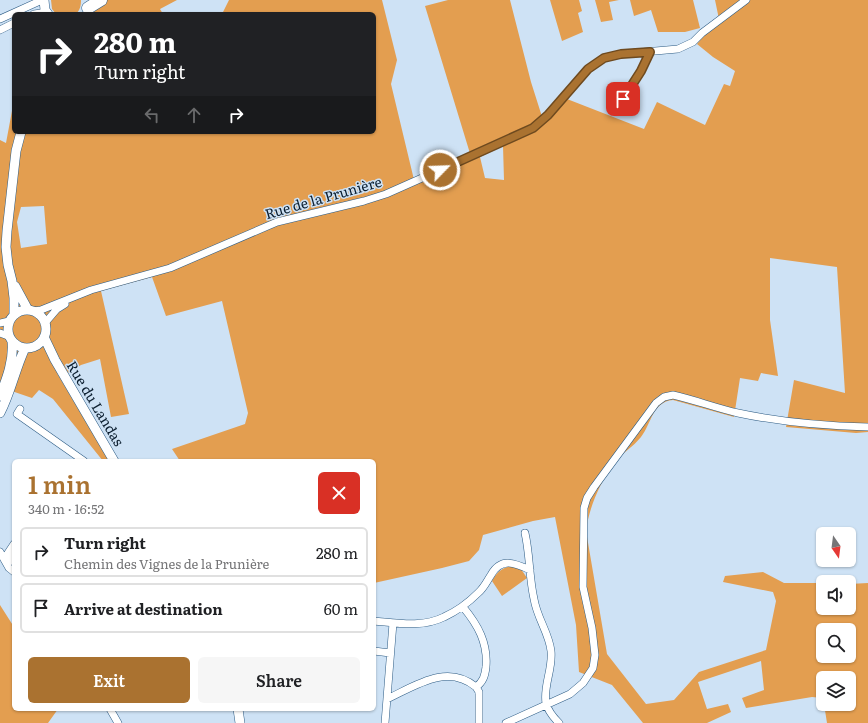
<!DOCTYPE html>
<html lang="en">
<head>
<meta charset="utf-8">
<style>
  body { margin:0; font-family:Literata,serif; background:#f6f6f6; color:#202124; height:100vh; display:flex; flex-direction:column; font-size:15px; white-space:nowrap }
  * { box-sizing:border-box; margin:0 }
  p { font-size:13px; color:#757577 }
  .icon { flex:none; width:22px; height:22px; fill:none; stroke:currentColor; stroke-width:2; stroke-linecap:round; stroke-linejoin:round }
  .map { position:relative; flex:1; overflow:hidden }
  .sheet { position:absolute; left:12px; top:459px; width:364px; height:252px; display:flex; flex-direction:column; background:#fff; border-radius:6px; box-shadow:0 1px 3px #0004 }
  .sheet>* { flex:none }
  .hud { position:absolute; left:12px; top:12px; width:364px; height:122px; border-radius:6px; box-shadow:0 1px 3px #0004; background:#202124; color:#fff; overflow:hidden }
  .needle { width:26px; rotate:166deg }
  .fabs { position:absolute; left:816px; top:527px; display:grid; gap:8px }
  .fabs a { display:grid; place-items:center; width:40px; height:40px; border-radius:6px; background:#fff; box-shadow:0 1px 3px #0004; font-size:20px }
  .pin { position:absolute; display:grid; place-items:center; width:34px; height:34px; color:#fff; margin:-17px; border-radius:8px; box-shadow:0 2px 6px #0006 }
  .me { position:absolute; width:44px; margin:-22px; rotate:66deg; stroke-linejoin:round; filter:drop-shadow(0 0 3px #0008) }
  .turn { display:flex; align-items:center; gap:14px; height:84px; padding:0 16px; font-size:18px }
  .turn .icon { width:52px; height:52px; stroke-width:2.5 }
  .turn b { display:block; font-size:28px; line-height:34px }
  .lanes { display:flex; align-items:center; height:38px; padding:0 16px; background:#0003; justify-content:center; gap:20px; direction:ltr }
  .lanes .off { opacity:.35 }
  .round { display:grid; place-items:center; flex:none; width:42px; height:42px; border-radius:6px; background:#f6f6f6 }
  .summary { display:flex; align-items:center; justify-content:space-between; height:68px; padding:0 16px }
  h1 { font-size:24px; font-weight:600; line-height:30px; color:#aa7230 }
  .primary-button { display:flex; gap:8px; margin-top:auto; padding:8px 16px }
  .primary-button a { flex:1; height:46px; border-radius:6px; background:#aa7230; color:#fff; font-size:16px; font-weight:600; line-height:46px; text-align:center }
  .primary-button a+a { background:#f6f6f6; color:#202124 }
  ul { padding:0; list-style:none }
  li { display:flex; align-items:center; gap:12px; height:50px; margin:0 8px 6px; padding:0 8px; border:2px solid #e0e0e0; border-radius:6px }
  li div { flex:1 }
  li b { display:block; font-size:15px }
  li em { font-style:normal }
  .map>svg:first-child { display:block }
  .green { fill:#e39e50; fill-rule:evenodd }
  .lines { fill:none; stroke-linecap:round; stroke-linejoin:round }
  .street-casing { stroke:#2c5b84; stroke-width:8 }
  .secondary-casing { stroke:#2c5b84; stroke-width:10 }
  .highway-casing { stroke:#2c5b84; stroke-width:13 }
  .street { stroke:#fff; stroke-width:7 }
  .secondary { stroke:#fff; stroke-width:9 }
  .highway { stroke:#fff; stroke-width:12 }
  .route-casing { stroke:#6e4a1f; stroke-width:10 }
  .route { stroke:#aa7230; stroke-width:7 }
  .labels { text-anchor:middle; dominant-baseline:central; stroke-width:3; stroke-linejoin:round; paint-order:stroke }
  .street-label { font-size:14px; fill:#0b1e2f; stroke:#cee2f5 }
</style>
</head>
<body>
<div class="map">
<svg width="868" height="723" viewBox="0 0 868 723">
  <rect width="100%" height="100%" fill="#cee2f5"/>
  <path class="green" d="M51,0H81C81,6 80,10 76,14H56L52,9Z
    M94,0H177L160,9L163,14H93L96,8Z
    M229,0H382L397,60L391,84L415,184L472,160L425,6L448,0H510L531,82L544,123L567,99L644,129L657,102L705,125L724,84L730,86L735,71L713,57L697,44L707,32L720,24L715,0H868V432L856,433L786,427L794,380L845,393L837,267L770,258V320L778,376L761,373L758,381L740,378L734,417L673,400C652,402 652,423 641,437C633,447 622,453 614,463C600,483 589,507 586,531L607,654L646,704L674,700L699,672L766,650L776,601L773,592L723,582L725,576L763,572L784,583H823V608H849V584L868,583V723H827L824,704H849V678H823V698L812,697L746,708L742,698L764,690L761,661L698,682L707,709L728,704L731,712L707,723H643L612,685L579,672L576,625L555,517L533,521L483,535L479,550L469,561L442,568L374,583V461H180L172,449L245,424L248,413L222,301L166,316L152,277L101,291L129,414L111,417L100,359L81,365L68,373L64,366L57,373L109,461H103L53,399L39,390L32,398L0,387V140L6,143L14,100V132H374V14H222ZM503,146L504,180L485,178L480,157ZM44,206L47,244L21,248L17,222L21,207ZM823,630H849V656H823Z
    M550,0H579L582,11L578,13L583,32L562,41Z
    M595,0H619L609,2L613,20L601,22Z
    M630,0H693L700,28L685,32H658L651,10L634,16Z
    M513,566L521,569L527,578L502,596L492,581C497,572 502,567 513,566Z
    M0,605L14,627V709H58L48,723H0Z"/>
  <g class="lines">
    <g class="street-casing">
      <path id="street" d="M34,14L41,13L45,14
        M0,19L42,0
        M0,30L14,23
        M623,99L641,71L650,52
        M34,311L41,310L91,290L170,268L277,222L364,201L386,194L440,170L533,128L548,115L588,69L604,58L621,54L678,49L693,42L702,33L746,0
        M0,323L9,321
        M45,323L57,309L65,304
        M0,333L8,336
        M20,409L17,414L84,461
        M525,533C530,555 529,577 534,599C537,618 549,633 551,651C553,669 543,686 546,703C548,711 553,717 559,723
        M0,552L9,568L14,572
        M4,559L14,544
        M8,564L14,554
        M463,607C478,625 488,643 486,667C485,676 483,682 476,687L479,692V723
        M374,621C397,623 422,628 444,617C457,611 468,603 478,593C484,588 487,581 491,575C501,557 515,563 530,570
        M374,651L390,653
        M387,699C415,686 447,663 476,687
        M110,709L118,723
        M385,723L393,623
        M506,723L570,694L583,683L593,668L595,655L592,628L583,587L584,508L587,498L594,487L656,403L664,397L673,395C695,400 716,408 738,413C780,422 825,426 868,427"/>
    </g>
    <g class="secondary-casing">
      <path id="secondary" d="M44,0L45,10L48,14
        M15,286L28,310
        M8 329a19 19 0 1 1 38 0a19 19 0 1 1-38 0Z
        M14,314V298L12,281L8,265L6,247L7,231L16,151L21,132
        M44,337L55,360L114,461
        M0,396C7,378 14,360 12,341
        M0,413C11,392 15,369 25,348
        M238,709L240,723"/>
    </g>
    <g class="highway-casing">
      <path id="highway" d="M88,8L101,0"/>
    </g>
    <use href="#street" class="street"/>
    <use href="#secondary" class="secondary"/>
    <use href="#highway" class="highway"/>
  </g>
  <g class="lines">
    <g class="route-casing">
      <path id="route" d="M440,170L533,128L548,115L588,69L604,58L621,54L650,52L641,71L623,99"/>
    </g>
    <use href="#route" class="route"/>
  </g>
  <g class="labels">
    <g class="street-label">
      <text transform="translate(323 197) rotate(-16)">Rue de la Prunière</text>
      <text transform="translate(96 403) rotate(59)">Rue du Landas</text>
    </g>
  </g>
</svg>
<div class="fabs">
<a><svg class="needle" viewBox="-14 -14 28 28"><path d="M0-13l5 13h-10z" fill="#e53935"/><path d="M0 13l5-13h-10z" fill="#757577"/></svg></a>
<a><svg class="icon" aria-label="sound" viewBox="0 0 24 24"><path d="M4 9h4l5-4v14l-5-4H4zM17 9q2 3 0 6"/></svg></a>
<a><svg class="icon" aria-label="search" viewBox="0 0 24 24"><circle cx="10" cy="10" r="6"/><path d="M15 15l6 6"/></svg></a>
<a><svg class="icon" aria-label="layers" viewBox="0 0 24 24"><path d="M12 4l9 5-9 5-9-5zM3 14l9 5 9-5"/></svg></a>
</div>
<div class="pin" style="left:623px;top:99px;background:#d93025"><svg class="icon" aria-label="arrive" viewBox="0 0 24 24"><path d="M6 21V4h12l-3 4 3 4H6"/></svg></div>
<svg class="me" style="left:440px;top:170px" viewBox="-20 -20 40 40"><circle r="17" fill="#aa7230" stroke="#fff" stroke-width="3"/><path d="M0-11L8 9 0 5-8 9z" fill="#fff"/></svg>
<div class="hud">
<div class="turn"><svg class="icon" aria-label="right" viewBox="0 0 24 24"><path d="M7 20v-9h11M14 6l5 5-5 5"/></svg><div><b>280 m</b>Turn right</div></div>
<div class="lanes"><svg class="icon off" aria-label="left" viewBox="0 0 24 24"><path d="M17 20v-9H6M10 6l-5 5 5 5"/></svg><svg class="icon off" aria-label="ahead" viewBox="0 0 24 24"><path d="M12 20V5M6 11l6-6 6 6"/></svg><svg class="icon" aria-label="right" viewBox="0 0 24 24"><path d="M7 20v-9h11M14 6l5 5-5 5"/></svg></div>
</div>
<section class="sheet">
<div class="summary"><div><h1>1 min</h1><p>340 m · 16:52</p></div><a class="round" style="background:#d93025;color:#fff"><svg class="icon" aria-label="close" viewBox="0 0 24 24"><path d="M6 6l12 12M18 6L6 18"/></svg></a></div>
<ul>
<li><svg class="icon" aria-label="right" viewBox="0 0 24 24"><path d="M7 20v-9h11M14 6l5 5-5 5"/></svg><div><b>Turn right</b><p>Chemin des Vignes de la Prunière</p></div><em>280 m</em></li>
<li><svg class="icon" aria-label="arrive" viewBox="0 0 24 24"><path d="M6 21V4h12l-3 4 3 4H6"/></svg><div><b>Arrive at destination</b></div><em>60 m</em></li>
</ul>
<div class="primary-button"><a>Exit</a><a>Share</a></div>
</section>
</div>
</body>
</html>
